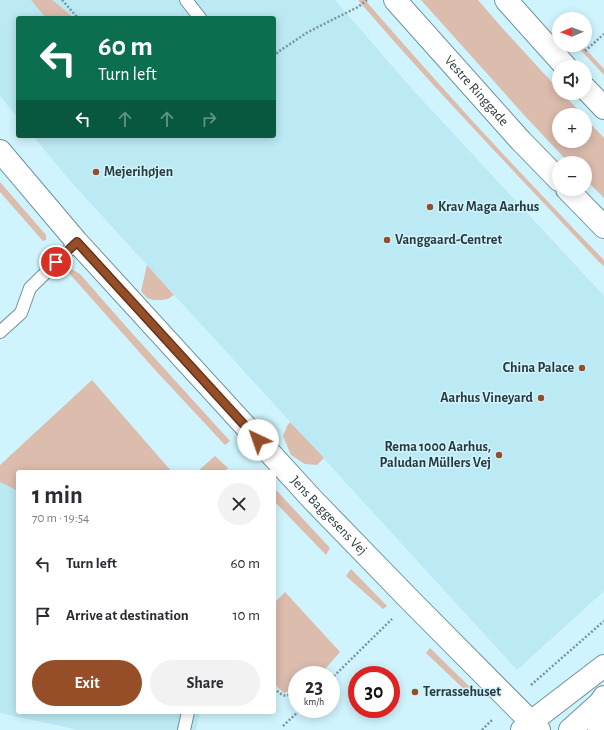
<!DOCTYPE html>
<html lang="en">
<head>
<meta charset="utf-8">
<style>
  body { margin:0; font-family:"Alegreya Sans",sans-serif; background:#f2f2f3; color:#2b2b33; height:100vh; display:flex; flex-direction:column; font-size:15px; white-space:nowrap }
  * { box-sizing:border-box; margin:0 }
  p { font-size:13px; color:#7c7c81 }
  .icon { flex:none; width:22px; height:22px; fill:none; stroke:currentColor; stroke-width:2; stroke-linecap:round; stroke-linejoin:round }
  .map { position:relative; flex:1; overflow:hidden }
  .panel { position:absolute; left:16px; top:470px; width:260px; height:244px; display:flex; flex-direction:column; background:#fff; border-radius:4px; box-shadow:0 2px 10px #0003 }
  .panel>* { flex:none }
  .hud { position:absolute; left:16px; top:16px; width:260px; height:122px; border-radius:4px; box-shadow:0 2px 10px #0003; background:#0b6e4f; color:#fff; overflow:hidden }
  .needle { width:26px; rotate:269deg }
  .buttons { position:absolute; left:552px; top:12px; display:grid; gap:8px }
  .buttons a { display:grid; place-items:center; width:40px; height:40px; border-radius:50%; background:#fff; box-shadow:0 2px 10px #0003; font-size:20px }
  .speed { position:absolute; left:288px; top:666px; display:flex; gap:8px; font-size:20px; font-weight:700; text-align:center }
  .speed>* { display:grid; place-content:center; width:52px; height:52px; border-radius:50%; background:#fff; box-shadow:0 2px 10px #0003; line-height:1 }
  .speed small { font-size:10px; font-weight:400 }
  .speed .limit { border:6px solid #d22; background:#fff; color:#111 }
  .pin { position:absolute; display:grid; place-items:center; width:34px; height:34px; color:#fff; margin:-17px; border:2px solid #fff; border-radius:50%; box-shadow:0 1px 4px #0007 }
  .me { position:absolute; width:44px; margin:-22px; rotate:318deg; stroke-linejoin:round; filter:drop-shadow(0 0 3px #0008) }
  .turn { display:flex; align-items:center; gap:14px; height:84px; padding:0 16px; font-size:18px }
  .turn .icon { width:52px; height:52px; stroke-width:2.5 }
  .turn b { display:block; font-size:28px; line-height:34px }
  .lanes { display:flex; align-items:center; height:38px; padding:0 16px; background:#0003; justify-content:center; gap:20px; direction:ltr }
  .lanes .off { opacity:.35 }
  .round { display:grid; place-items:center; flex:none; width:42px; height:42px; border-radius:21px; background:#f2f2f3 }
  .summary { display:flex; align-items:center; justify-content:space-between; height:68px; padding:0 16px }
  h1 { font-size:24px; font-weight:700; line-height:30px }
  .button { display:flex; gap:8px; margin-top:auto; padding:8px 16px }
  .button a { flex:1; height:46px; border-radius:24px; background:#954e27; color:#fff; font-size:16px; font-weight:700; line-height:46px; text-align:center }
  .button a+a { background:#f2f2f3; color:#2b2b33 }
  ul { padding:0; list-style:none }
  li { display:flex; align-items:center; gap:12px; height:52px; padding:0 16px }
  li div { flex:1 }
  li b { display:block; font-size:15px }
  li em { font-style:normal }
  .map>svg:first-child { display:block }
  .built { fill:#bbe9f4 }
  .green { fill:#dbbcad }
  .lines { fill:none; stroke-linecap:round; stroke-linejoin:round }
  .service-casing { stroke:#6f919a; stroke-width:14 }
  .minor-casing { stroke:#6f919a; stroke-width:24 }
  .tertiary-casing { stroke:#6f919a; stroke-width:24 }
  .secondary-casing { stroke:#6f919a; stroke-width:24 }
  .path { stroke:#7c969c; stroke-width:2.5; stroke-dasharray:2 2; stroke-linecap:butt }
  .service { stroke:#fff; stroke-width:12 }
  .minor { stroke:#fff; stroke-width:22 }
  .tertiary { stroke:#fff; stroke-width:22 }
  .secondary { stroke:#fff; stroke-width:22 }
  .route-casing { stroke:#613319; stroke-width:10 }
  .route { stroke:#954e27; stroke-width:7 }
  .poi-dot { fill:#954e27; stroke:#cff4fd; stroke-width:1.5 }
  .labels { text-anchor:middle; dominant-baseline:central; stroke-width:3; stroke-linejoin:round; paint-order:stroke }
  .street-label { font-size:14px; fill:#2b393d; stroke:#cff4fd }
  .poi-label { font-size:14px; font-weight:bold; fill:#2b393d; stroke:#cff4fd; text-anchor:start }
</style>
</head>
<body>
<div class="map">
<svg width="604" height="730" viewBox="0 0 604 730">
  <rect width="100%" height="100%" fill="#cff4fd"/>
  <path class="built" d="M0,0H335L412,89L604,296V591L517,670L73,184L33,136H274V18H18V118L0,96Z
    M0,482L18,491V712H200L196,730H78L0,713Z"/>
  <path class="green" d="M31,0H52L60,6L74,18H46Z
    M358,0H365C442,89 521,175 603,259L604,261V266L599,262C518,175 435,90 358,0Z
    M421,0H478L504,30L559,90V93H562L583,115H559V141H585V118L604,138V198L585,179V163H569L524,115Z
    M576,45H582L604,69V75Z
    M0,182L46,235V240L43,241L0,192Z
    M147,265L174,295L168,299L162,300H153L147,298L141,291Z
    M70,268L80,274L130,331L230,441L225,445L157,372L68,272Z
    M92,380L172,472H18V491L0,482V465Z
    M290,422L324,458L317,465L305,464L291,455L283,436L287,426Z
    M215,456L228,468L224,472H197Z
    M277,491L330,548L326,555L274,501V493Z
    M351,569L387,606L383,609L346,576Z
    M285,592L340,652L320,675H297V687L284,693L274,684V603Z
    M430,648L472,689L469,694L426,653Z"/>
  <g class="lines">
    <g class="service-casing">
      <path id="service" d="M186,0L200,18
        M0,332L21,313L30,288L77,242
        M184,730L188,712"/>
    </g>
    <g class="minor-casing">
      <g id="minor">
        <path id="s1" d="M0,151L77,242L312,499L410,600L539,730"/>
        <path d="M599,730L598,724L600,703"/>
      </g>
    </g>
    <g class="tertiary-casing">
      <path id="tertiary" d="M522,730L531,722L604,666
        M570,730L600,703L604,697"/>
    </g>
    <g class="secondary-casing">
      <g id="secondary">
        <path id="s2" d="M395,0L521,141L559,180"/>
        <path d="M506,0L566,67"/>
        <path d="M585,88L604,108"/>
        <path d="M567,189L604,227"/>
      </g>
    </g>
    <path class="path" d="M62,0L78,18
      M585,51L604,34
      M274,57L278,52L308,32L358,7L367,0
      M331,679L392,619
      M531,685L604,621
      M274,688C285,698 284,697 297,691
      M283,726L301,709
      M482,730L493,719"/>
    <use href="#service" class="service"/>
    <use href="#minor" class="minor"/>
    <use href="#tertiary" class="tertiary"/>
    <use href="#secondary" class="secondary"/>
  </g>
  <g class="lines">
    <g class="route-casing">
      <path id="route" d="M56,262L77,242L258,440"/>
    </g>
    <use href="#route" class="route"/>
  </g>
  <g class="poi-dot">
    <circle cx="96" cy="172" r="4"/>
    <circle cx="430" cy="207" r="4"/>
    <circle cx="387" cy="240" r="4"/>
    <circle cx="582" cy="368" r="4"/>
    <circle cx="541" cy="398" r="4"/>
    <circle cx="499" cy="455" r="4"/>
    <circle cx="415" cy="692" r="4"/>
  </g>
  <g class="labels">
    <g class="street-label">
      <text stroke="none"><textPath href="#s2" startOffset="122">Vestre Ringgade</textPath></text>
      <text stroke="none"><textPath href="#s1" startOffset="491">Jens Baggesens Vej</textPath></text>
    </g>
    <g class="poi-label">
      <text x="104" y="172">Mejerihøjen</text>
      <text x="438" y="207">Krav Maga Aarhus</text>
      <text x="395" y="240">Vanggaard-Centret</text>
      <text x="574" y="368" text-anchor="end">China Palace</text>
      <text x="533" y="398" text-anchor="end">Aarhus Vineyard</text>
      <text x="491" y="447" text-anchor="end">Rema 1000 Aarhus,<tspan x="491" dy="16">Paludan Müllers Vej</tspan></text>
      <text x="423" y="692">Terrassehuset</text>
    </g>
  </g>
</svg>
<div class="buttons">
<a><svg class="needle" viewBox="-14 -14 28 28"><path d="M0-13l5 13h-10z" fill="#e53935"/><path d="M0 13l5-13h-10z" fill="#7c7c81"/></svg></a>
<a><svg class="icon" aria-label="sound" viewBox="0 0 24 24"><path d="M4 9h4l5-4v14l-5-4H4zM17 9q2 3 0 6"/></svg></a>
<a>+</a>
<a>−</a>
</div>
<div class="speed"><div>23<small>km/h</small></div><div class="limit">30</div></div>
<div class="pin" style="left:56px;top:262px;background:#d93025"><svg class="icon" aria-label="arrive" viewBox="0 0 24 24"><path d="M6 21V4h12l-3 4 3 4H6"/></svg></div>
<svg class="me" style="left:258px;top:440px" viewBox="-20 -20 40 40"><circle r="19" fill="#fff"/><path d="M0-13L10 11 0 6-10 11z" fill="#954e27"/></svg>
<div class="hud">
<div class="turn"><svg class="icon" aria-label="left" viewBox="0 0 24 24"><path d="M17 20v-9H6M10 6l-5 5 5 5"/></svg><div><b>60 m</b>Turn left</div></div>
<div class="lanes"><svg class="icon" aria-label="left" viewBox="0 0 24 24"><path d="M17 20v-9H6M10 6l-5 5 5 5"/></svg><svg class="icon off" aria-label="ahead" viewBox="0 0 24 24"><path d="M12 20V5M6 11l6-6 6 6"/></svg><svg class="icon off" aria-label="ahead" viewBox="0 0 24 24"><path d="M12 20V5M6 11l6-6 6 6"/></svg><svg class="icon off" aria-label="right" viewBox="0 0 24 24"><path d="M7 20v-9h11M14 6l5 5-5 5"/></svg></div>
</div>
<section class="panel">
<div class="summary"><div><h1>1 min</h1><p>70 m · 19:54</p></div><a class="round"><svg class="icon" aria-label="close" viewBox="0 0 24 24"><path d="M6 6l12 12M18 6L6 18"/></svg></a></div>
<ul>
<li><svg class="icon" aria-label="left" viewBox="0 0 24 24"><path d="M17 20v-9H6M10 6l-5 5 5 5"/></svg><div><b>Turn left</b></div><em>60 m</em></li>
<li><svg class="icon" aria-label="arrive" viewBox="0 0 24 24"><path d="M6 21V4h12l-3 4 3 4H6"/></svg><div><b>Arrive at destination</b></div><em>10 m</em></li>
</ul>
<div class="button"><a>Exit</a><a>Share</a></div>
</section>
</div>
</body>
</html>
